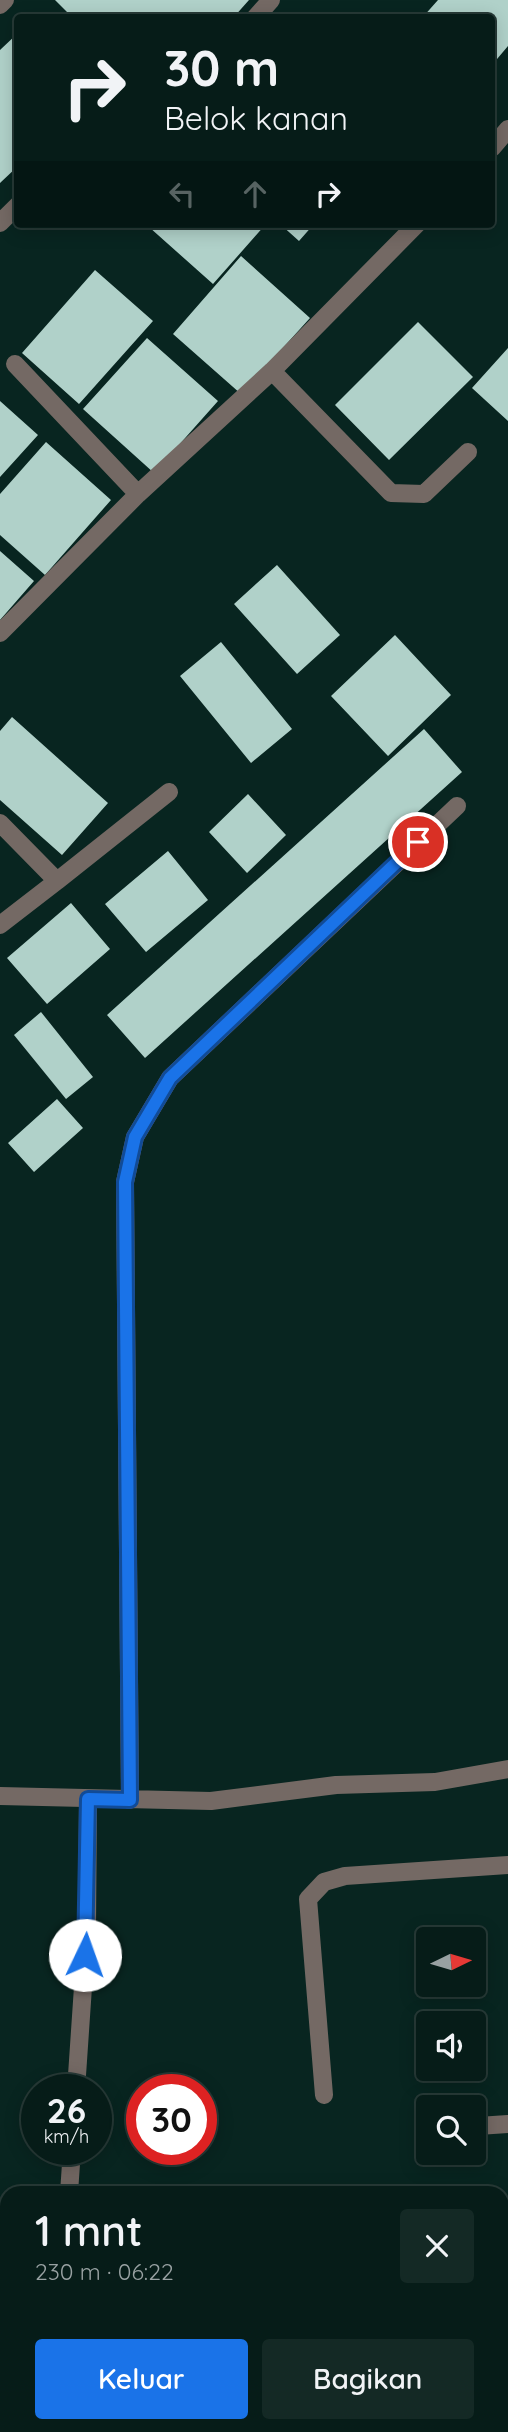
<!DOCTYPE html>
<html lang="id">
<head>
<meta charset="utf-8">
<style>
  body { margin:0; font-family:Quicksand,sans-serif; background:#142925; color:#f1f3f6; height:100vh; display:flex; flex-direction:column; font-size:26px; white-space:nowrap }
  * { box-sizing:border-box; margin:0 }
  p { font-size:23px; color:#98a1a2 }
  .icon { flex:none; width:38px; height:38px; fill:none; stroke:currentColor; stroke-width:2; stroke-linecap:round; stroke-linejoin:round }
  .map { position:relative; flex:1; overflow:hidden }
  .details { position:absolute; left:0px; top:2186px; width:509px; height:247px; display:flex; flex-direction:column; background:#061c18; border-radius:21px 21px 0 0; box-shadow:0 4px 18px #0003,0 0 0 2px #273a37 }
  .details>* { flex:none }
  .banner { position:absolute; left:14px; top:14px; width:481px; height:214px; border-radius:7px; box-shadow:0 4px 18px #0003,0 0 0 2px #273a37; background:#061c18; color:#f1f3f6; overflow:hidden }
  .needle { width:46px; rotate:85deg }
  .buttons { position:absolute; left:416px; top:1927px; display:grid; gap:14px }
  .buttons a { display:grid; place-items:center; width:70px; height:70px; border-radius:7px; background:#061c18; box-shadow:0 4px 18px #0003,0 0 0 2px #273a37; font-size:35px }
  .speed { position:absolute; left:21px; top:2074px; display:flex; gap:14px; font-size:35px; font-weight:700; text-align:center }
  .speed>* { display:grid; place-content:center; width:91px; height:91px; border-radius:50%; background:#061c18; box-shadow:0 4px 18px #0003,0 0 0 2px #273a37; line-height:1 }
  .speed small { font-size:18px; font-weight:400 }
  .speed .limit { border:10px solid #d22; background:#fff; color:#111 }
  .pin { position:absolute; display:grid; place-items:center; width:60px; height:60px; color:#fff; margin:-30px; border:4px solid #fff; border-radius:50%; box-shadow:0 2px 7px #0007 }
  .me { position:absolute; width:77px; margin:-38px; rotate:3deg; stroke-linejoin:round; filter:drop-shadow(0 0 5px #0008) }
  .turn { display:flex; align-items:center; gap:24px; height:147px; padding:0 35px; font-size:32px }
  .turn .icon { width:91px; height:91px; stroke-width:2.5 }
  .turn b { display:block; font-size:49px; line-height:60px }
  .lanes { display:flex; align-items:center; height:66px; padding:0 35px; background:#0003; justify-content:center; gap:35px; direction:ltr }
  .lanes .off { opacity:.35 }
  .round { display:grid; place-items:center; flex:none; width:74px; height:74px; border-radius:7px; background:#142925 }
  .head { display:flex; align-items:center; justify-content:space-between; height:119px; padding:0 35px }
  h1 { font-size:42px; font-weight:600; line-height:52px }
  .cta { display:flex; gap:14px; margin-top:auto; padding:14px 35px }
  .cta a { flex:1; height:80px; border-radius:7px; background:#1a73e8; color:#fff; font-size:28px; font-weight:600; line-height:80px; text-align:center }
  .cta a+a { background:#142925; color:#f1f3f6 }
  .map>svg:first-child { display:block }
  .building { fill:#b0d1c9 }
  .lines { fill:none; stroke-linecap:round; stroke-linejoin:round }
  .minor { stroke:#746964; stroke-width:18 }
  .route-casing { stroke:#114b97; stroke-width:18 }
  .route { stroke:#1a73e8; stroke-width:12 }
</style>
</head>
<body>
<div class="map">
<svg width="508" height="2432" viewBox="0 0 508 2432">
  <rect width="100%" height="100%" fill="#082520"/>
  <path class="building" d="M55,0H249L233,18H73Z
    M438,0H508V46L492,65V18H422Z
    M18,33V166L0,183V50Z
    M152,224H266L213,284L149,227Z
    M280,224H314L299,241Z
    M241,256L310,318L241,394L173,334Z
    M95,270L153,321L79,404L22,353Z
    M418,322L473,377L389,460L335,405Z
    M147,338L218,401L154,473L83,409Z
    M508,348V421L472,388Z
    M0,401L38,435L0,477Z
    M46,442L111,500L45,575L0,535V494Z
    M0,551L34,581L0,620Z
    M277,565L340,635L297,674L234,604Z
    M395,635L451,695L388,756L331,696Z
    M221,642L292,729L251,763L180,676Z
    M12,717L108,803L62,855L0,800V731Z
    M424,729L462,772L145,1058L107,1015Z
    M248,794L286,835L247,873L209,832Z
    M168,851L208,900L146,952L105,904Z
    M71,903L110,949L47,1004L7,958Z
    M41,1012L93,1077L66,1099L14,1035Z
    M57,1099L83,1128L34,1172L8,1143Z"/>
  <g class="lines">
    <path class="minor" d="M0,5L5,0
      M255,18L271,0
      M492,148L508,129
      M0,223L18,205
      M15,364L138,494
      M272,371L391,493L424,494L468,452
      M0,633L138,494L272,371L417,224
      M0,823L57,881L169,792
      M0,925L57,881
      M0,1796L211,1801L336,1785L435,1782L508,1769
      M130,1800L125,1182L135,1137L170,1078L457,806
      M76,2090L87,1928L88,1799
      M324,2095L308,1899L324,1882L345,1876L508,1865
      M478,2126L508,2124
      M69,2193L72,2149
      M49,2432L50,2426"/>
  </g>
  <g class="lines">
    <g class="route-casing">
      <path id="route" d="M85,1955L88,1799L130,1800L125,1182L135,1137L170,1078L418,842"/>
    </g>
    <use href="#route" class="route"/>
  </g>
</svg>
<div class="buttons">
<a><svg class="needle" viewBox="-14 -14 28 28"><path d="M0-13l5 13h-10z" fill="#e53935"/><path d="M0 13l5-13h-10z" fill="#98a1a2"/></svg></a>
<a><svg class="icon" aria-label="sound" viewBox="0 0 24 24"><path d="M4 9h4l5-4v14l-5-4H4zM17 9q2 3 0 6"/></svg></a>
<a><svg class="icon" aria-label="search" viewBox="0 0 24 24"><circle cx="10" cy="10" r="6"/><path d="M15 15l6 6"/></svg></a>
</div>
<div class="speed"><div>26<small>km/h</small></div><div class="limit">30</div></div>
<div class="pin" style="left:418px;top:842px;background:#d93025"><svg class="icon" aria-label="arrive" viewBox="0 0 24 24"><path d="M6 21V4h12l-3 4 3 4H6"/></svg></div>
<svg class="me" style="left:85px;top:1955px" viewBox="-20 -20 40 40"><circle r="19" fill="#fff"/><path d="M0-13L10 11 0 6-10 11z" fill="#1a73e8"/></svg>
<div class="banner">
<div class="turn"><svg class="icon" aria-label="right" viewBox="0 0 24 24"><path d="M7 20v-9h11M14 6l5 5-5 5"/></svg><div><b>30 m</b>Belok kanan</div></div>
<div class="lanes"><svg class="icon off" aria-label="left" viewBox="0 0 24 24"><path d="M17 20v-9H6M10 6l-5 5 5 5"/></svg><svg class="icon off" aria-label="ahead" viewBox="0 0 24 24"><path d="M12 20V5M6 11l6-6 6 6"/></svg><svg class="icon" aria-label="right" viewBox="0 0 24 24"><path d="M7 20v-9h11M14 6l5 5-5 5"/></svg></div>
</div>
<section class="details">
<div class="head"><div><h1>1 mnt</h1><p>230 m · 06:22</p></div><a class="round"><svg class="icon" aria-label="close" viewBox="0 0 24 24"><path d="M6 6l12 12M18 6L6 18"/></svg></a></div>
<div class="cta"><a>Keluar</a><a>Bagikan</a></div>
</section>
</div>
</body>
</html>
